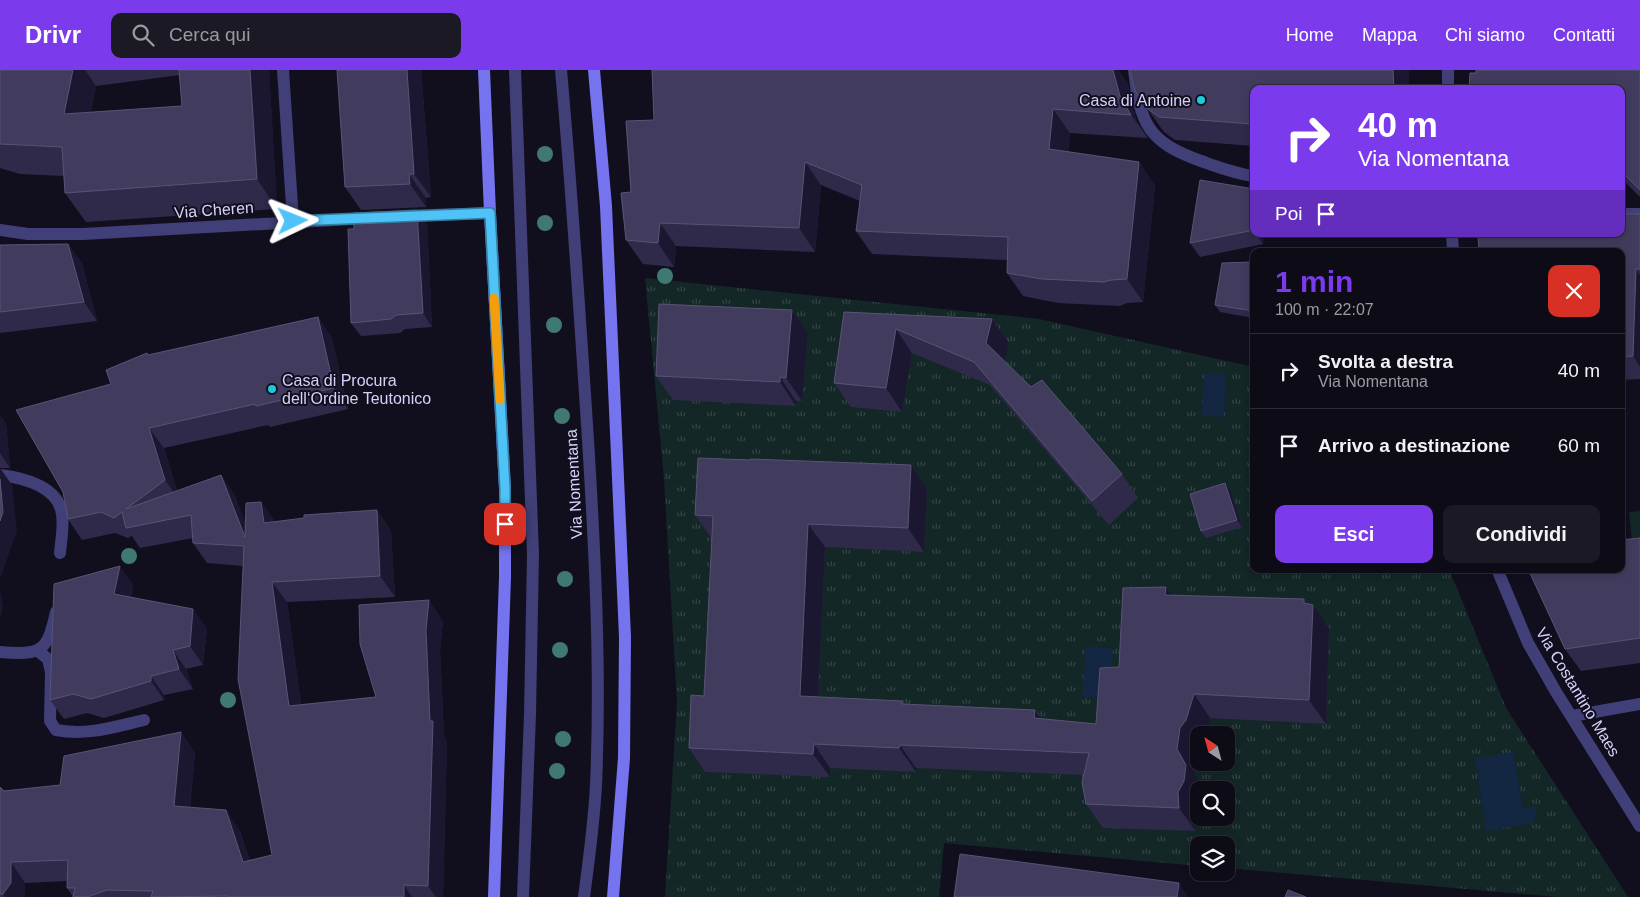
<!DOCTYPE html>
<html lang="it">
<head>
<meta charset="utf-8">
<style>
  body { margin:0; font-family:Arial,sans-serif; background:#1b1923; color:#f1f3f6; height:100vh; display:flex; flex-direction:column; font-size:19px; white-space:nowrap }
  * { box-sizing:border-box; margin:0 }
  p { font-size:16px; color:#9a9ba1 }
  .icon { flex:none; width:28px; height:28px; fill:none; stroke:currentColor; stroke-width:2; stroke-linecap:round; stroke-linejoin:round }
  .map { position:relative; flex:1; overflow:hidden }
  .panel { position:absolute; left:1250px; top:178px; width:375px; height:325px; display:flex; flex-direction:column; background:#0d0b16; border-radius:10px; box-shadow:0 2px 8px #0003,0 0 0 1px #2d2b35 }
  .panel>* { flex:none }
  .hud { position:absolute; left:1250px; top:15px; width:375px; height:152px; border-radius:10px; box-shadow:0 2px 8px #0003,0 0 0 1px #2d2b35; background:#7c3aed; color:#fff; overflow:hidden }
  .needle { width:32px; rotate:324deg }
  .tools { position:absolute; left:1190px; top:656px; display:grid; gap:10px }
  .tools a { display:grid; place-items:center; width:45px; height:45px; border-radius:10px; background:#0d0b16; box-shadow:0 2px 8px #0003,0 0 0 1px #2d2b35; font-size:25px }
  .pin { position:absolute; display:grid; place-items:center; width:42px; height:42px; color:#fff; margin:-21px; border-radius:10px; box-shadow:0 2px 8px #0006 }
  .me { position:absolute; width:55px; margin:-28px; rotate:88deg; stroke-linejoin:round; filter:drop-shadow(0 0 4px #0008) }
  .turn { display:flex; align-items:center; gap:18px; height:105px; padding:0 25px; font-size:22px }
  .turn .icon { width:65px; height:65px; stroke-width:2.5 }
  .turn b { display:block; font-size:35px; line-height:42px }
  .then { display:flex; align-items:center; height:48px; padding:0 25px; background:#0003; gap:10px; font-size:19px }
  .round { display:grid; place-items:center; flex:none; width:52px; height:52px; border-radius:10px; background:#1b1923 }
  .headline { display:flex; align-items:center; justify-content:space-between; height:85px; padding:0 25px }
  h1 { font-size:30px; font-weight:600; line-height:38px; color:#7c3aed }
  .action { display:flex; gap:10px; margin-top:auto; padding:10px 25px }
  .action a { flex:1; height:58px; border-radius:10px; background:#7c3aed; color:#fff; font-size:20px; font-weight:600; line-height:58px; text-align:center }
  .action a+a { background:#1b1923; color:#f1f3f6 }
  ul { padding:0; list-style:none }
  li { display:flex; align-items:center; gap:15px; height:75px; padding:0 25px; border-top:1px solid #2d2b35 }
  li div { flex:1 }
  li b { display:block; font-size:19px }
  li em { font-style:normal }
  header { display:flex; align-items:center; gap:30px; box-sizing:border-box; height:70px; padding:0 25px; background:#7c3aed; color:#fff }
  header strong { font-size:24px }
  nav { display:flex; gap:28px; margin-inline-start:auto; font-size:18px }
  .search { width:350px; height:45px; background:#1b1923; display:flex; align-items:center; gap:12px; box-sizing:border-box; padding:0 18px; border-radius:10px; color:#9a9ba1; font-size:19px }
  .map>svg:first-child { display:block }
  .park { fill:url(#park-tufts); fill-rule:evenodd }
  .pitch { fill:#132726 }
  .water { fill:#142742 }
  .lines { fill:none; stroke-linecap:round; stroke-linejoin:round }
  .lane { stroke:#413f77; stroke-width:12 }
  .street { stroke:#413f77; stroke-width:12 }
  .secondary { stroke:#7673ee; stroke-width:12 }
  .tree { fill:#407971 }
  .wall { fill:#302a4a; fill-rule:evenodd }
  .shaded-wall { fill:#1c1731 }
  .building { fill:#413c5d; stroke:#595375 }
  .route-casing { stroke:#337fa1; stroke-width:12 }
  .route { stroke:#4fc3f7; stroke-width:9 }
  .slow { stroke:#f59e0b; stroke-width:9 }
  .poi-dot { fill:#1bcadc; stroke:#110f1e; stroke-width:2 }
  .labels { text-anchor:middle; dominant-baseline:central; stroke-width:4; stroke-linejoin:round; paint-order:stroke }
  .poi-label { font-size:16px; fill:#d6d1f9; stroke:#110f1e; text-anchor:end }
  .street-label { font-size:16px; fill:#d6d1f9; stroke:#110f1e }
</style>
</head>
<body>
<header>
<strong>Drivr</strong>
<div class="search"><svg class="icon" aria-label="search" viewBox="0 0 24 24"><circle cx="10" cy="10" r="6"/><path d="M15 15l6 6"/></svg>Cerca qui</div>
<nav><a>Home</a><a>Mappa</a><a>Chi siamo</a><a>Contatti</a></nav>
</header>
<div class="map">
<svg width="1640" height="827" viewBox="0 0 1640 827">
  <defs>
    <pattern id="park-tufts" width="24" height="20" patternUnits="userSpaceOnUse" patternTransform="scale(1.25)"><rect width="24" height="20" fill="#132726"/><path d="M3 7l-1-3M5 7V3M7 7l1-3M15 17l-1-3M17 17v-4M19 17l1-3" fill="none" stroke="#354546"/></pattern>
  </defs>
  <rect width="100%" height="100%" fill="#110f1e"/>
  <path class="park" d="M645,208L1039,249L1254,297V499H1449L1506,638L1628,827H1558L1226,798V775H1199V796L944,773L939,827H665L677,632L664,409ZM1199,665H1226V692H1199ZM1199,720H1226V748H1199Z"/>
  <path class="pitch" d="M1640,441V491H1634L1629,442Z"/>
  <path class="water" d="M1204,303H1226L1224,347L1202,346Z
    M1086,576L1113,579L1108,629L1082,627Z
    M1513,682L1523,739L1537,736L1534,753L1486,761L1475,688Z"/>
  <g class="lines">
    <path class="lane" d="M515,0L533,485L530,644L523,827
      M561,0C572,123 580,246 588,370C595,484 601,600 596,715C594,753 589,790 584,827
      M1134,0C1140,54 1148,72 1201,91C1218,97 1236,104 1254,106
      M0,405C23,408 58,416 62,444C64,456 61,471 60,483
      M38,581L48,589L51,602L50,651L56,660C87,666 113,657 144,650
      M0,582C41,585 47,583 56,542"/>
    <path class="street" d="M283,0L293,151
      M1448,0V19
      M1621,144H1640
      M404,146L490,143
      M0,160L28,164H83L369,148
      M1452,164L1453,181
      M1497,499L1528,573L1556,622L1640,756
      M1572,646L1640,634"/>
    <path class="secondary" d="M484,0L490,143L505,419V507L494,827
      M594,0L606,136L625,567L624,688L613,827"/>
  </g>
  <g class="tree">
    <circle cx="545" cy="84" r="8"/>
    <circle cx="545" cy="153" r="8"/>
    <circle cx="665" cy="206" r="8"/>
    <circle cx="554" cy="255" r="8"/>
    <circle cx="562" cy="346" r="8"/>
    <circle cx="129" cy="486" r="8"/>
    <circle cx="565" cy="509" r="8"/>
    <circle cx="560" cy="580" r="8"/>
    <circle cx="228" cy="630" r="8"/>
    <circle cx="563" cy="669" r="8"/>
    <circle cx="557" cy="701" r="8"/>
  </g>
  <path class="wall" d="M0,0H269L277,139L86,152L65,123L64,106L20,104L0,98ZM180,5L182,36L91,42L96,16Z
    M337,0H421L431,127L426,128V137L361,140L345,117Z
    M652,0H1118L1128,14L1136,50L1148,68L1070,63L1068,82L1139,92L1155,116L1143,232L1127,233L1120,236L1058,233L1023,226L1007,203V190L872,184L856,161L860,131L821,115L815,182L676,176L674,197L643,194L626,170L631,122L654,50Z
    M1130,0H1408L1409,2L1254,19V76L1175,70L1164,62L1135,21Z
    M1640,0V127L1627,114L1621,106V19L1476,3Z
    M1254,119V164H1264L1263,174L1200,187L1190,173Z
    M1640,144V309L1621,310V181Z
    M427,154L432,257L405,259L400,263L361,266L351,253Z
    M1293,164H1311L1296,167Z
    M68,174L82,193L97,251L0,263V175Z
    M1254,192V248L1220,242L1215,235Z
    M792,240L808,263L802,331H796V336L673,330L656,306Z
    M844,242L992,249L1009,273L1004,291L1122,404L1138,428L1109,455L990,315L912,283L902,342L851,337L834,313Z
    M318,247L332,268L348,339L270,357L268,355L164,378L177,421L221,405L235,426L245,452L261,432L275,452L377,440L391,461L395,527L287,532L301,634L376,627L443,551L440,580L444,667L447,671L443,827H73L67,818V811L25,813V827H0V717L4,721L60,715L195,682L190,738L240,761L250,791L272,785L243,496L207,493L193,473V468L140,478L132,466L128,468L115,463L82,470L68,449L111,314L149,285Z
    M0,346L6,354L10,398H0Z
    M911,395L927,419L924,482L825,477L818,627L904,634L1096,654L1119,597L1171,525L1304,529L1329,558L1326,654L1210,648L1199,665V678L1196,682L1194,703L1203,719L1195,746L1196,761L1103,758L1086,734L1084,705L916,698V702L830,698V707L705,702L689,678L704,626L712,469L695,445Z
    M1230,420L1242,457L1206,468L1201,461Z
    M1640,468V593L1581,601L1565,579Z
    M133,515L131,527L207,558L203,595L186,599L193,619L164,625V630L104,648L87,643L64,649L50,630Z"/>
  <path class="shaded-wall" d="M73,0H85L96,16L85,73L64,44Z
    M250,0H269L277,139L257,109Z
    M407,0H421L431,127L414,104Z
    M1113,0H1118L1128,14L1136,50L1148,68L1131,45L1120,26Z
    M1393,0H1408L1409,2V19H1394Z
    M1053,39L1070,63L1065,102L1049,79Z
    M805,92L821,115L815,182L799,158Z
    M1139,92L1155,116L1143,232L1127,209Z
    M409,104L426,128V137L410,114Z
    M417,140L427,154L432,257L423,243Z
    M660,153L676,176L674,197L658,173Z
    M1256,164H1264L1263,174Z
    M68,174L82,193L97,251L84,232Z
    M1636,199L1640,205V297L1633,286Z
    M792,240L808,263L802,331L786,308Z
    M318,247L332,268L348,339L334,318Z
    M992,249L1009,273L1003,297L986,273Z
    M896,259L912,283L902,342L886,318Z
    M780,307L796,331V336L780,312Z
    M0,346L6,354L10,398L0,383Z
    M149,358L164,378L180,431L165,410Z
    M911,395L927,419L924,482L908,458Z
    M0,398L12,415L17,461L0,509Z
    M221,405L235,426L259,487L245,467Z
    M1225,413L1230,420L1242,457L1237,450Z
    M261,432L276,453H264Z
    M377,440L391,461L395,527L380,506Z
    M808,454L825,477L817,650L800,626Z
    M120,496L133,515L128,543L114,524Z
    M272,512L287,532L304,656L289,636Z
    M1166,517L1183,541L1165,525Z
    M0,520L3,537L0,550Z
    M1304,529L1312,540L1313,535L1329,558L1326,654L1309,630Z
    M429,530L443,551L440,580L444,667L447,671L443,827H436L428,816L430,651L426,560Z
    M193,539L207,558L203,595L190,576Z
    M173,580L186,599L193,619L179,599Z
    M151,606L164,625V630L151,611Z
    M1194,624L1210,648L1205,665H1199V678L1196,682L1194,703L1203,719L1202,720H1199V738L1195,746L1196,761L1179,738L1178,722L1177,679L1180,658Z
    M1035,640L1051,664L1034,648Z
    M181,662L195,682L188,757L174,736Z
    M814,674L830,698V707L813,684Z
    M900,675L916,698V702L899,678Z
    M226,740L240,761L257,813L243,792Z
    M11,792L25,813V827H5L3,824Z
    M1179,813L1188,827H1177Z
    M404,815L412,827H404Z"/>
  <path class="building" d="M0,0H73L64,44L182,36L179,0H250L257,109L65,123L62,77L0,74Z
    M337,0H407L414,104H409L410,114L345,117Z
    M652,0H1113L1120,26L1131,45L1053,39L1049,79L1139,92L1127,209L1111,210L1104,212L1042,209L1007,203L1008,167L856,161L862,115L805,92L799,158L660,153L658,173L626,170L621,123L631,122L626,51L654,50Z
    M1130,0H1393L1394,19H1254L1253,54L1159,47L1148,39L1135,21Z
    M1476,0H1640V120L1621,101V19H1469L1470,3H1476Z
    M1200,110L1254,119V160L1190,173Z
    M417,140L423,243L396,245L391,249L351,253L348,159H354L353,143Z
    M1621,144H1640V199H1636L1633,286L1621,287V181H1479L1478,164H1621Z
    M68,174L84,232L0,242V175Z
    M1402,179V181H1277Z
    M1254,192V230L1253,232L1254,233V241L1215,235L1222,193Z
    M659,234L792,240L786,308L780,307V312L656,306Z
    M844,242L992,249L986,273L1031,317L1042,310L1122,404L1092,431L974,292L896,259L886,318L834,313Z
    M318,247L334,318L256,336L255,334L149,358L165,410L126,439L221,405L245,467L246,433L261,432L264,453L304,448V445L377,440L380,506L272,512L289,636L376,627L360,574L359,535L429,530L426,560L430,651H433L428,816L404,815V827H228V826L151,827L153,821L107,820L87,827H73L75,818H67L68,790L11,792V813L3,824H0V717L4,721L60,715L64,686L181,662L174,736L226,740L243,792L272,785L238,609L244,476L193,473L191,445L126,458L122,442L114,448L101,442L68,449L63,422L16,340L111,314L106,300L147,283L148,285Z
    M698,388L750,390L751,389L911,395L908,458L808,454L800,626L902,631V634L1035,640L1034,648L1096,654L1100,598L1119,597L1123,518L1166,517L1165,525L1304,529V533L1313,535L1309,630L1194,624L1186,650L1180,658L1177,679L1186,695L1184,711L1178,722L1179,738L1086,734L1082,712L1089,683L900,675L899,678L814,674L813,684L689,678L691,625L704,626L713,446L695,445Z
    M0,409L3,442L0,451Z
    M1225,413L1237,450L1201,461L1190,424Z
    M1640,468V568L1565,579L1528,499H1621V470Z
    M120,496L114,524L193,539L190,576L173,580L179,599L151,606V611L91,629L73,624L50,630L54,514Z
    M960,784L1179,813L1177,827H954Z
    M1288,820L1306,827H1285Z"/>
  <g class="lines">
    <g class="route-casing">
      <path id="route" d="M293,151L490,143L505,419V454"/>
    </g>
    <use href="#route" class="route"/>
    <path class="slow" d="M494,228L500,330"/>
  </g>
  <g class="poi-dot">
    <circle cx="1201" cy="30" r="5"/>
    <circle cx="272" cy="319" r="5"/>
  </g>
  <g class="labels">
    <g class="poi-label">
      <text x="1191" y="30">Casa di Antoine</text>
      <text x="282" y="310" text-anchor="start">Casa di Procura<tspan x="282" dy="18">dell‘Ordine Teutonico</tspan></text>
    </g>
    <g class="street-label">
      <text transform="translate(214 140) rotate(-4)">Via Cheren</text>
      <text transform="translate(574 414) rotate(-93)">Via Nomentana</text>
      <text transform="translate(1578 622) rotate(59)">Via Costantino Maes</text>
    </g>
  </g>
</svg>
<div class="tools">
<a><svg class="needle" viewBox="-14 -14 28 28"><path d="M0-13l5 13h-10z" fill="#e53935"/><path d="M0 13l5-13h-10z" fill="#9a9ba1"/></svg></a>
<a><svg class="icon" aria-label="search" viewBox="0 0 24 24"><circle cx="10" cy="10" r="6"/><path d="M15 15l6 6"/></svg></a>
<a><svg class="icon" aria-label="layers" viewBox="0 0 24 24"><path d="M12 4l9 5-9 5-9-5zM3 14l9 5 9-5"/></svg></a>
</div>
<div class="pin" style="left:505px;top:454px;background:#d93025"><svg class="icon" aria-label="arrive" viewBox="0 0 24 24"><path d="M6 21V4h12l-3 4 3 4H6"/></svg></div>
<svg class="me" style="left:293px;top:151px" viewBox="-20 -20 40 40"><path d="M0-17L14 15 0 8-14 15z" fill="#4fc3f7" stroke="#fff" stroke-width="4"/></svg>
<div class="hud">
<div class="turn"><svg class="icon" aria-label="right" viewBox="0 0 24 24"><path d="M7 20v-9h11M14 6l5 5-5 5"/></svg><div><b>40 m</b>Via Nomentana</div></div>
<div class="then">Poi<svg class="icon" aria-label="arrive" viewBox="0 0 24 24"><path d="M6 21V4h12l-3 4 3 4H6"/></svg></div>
</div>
<section class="panel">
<div class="headline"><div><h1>1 min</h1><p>100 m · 22:07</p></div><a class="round" style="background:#d93025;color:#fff"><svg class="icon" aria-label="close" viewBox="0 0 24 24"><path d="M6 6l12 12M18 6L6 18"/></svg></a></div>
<ul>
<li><svg class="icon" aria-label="right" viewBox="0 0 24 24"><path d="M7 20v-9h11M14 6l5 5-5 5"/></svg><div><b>Svolta a destra</b><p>Via Nomentana</p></div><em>40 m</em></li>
<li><svg class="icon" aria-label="arrive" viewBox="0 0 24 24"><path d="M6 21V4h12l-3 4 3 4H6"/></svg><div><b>Arrivo a destinazione</b></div><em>60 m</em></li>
</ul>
<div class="action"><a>Esci</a><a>Condividi</a></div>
</section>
</div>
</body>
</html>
